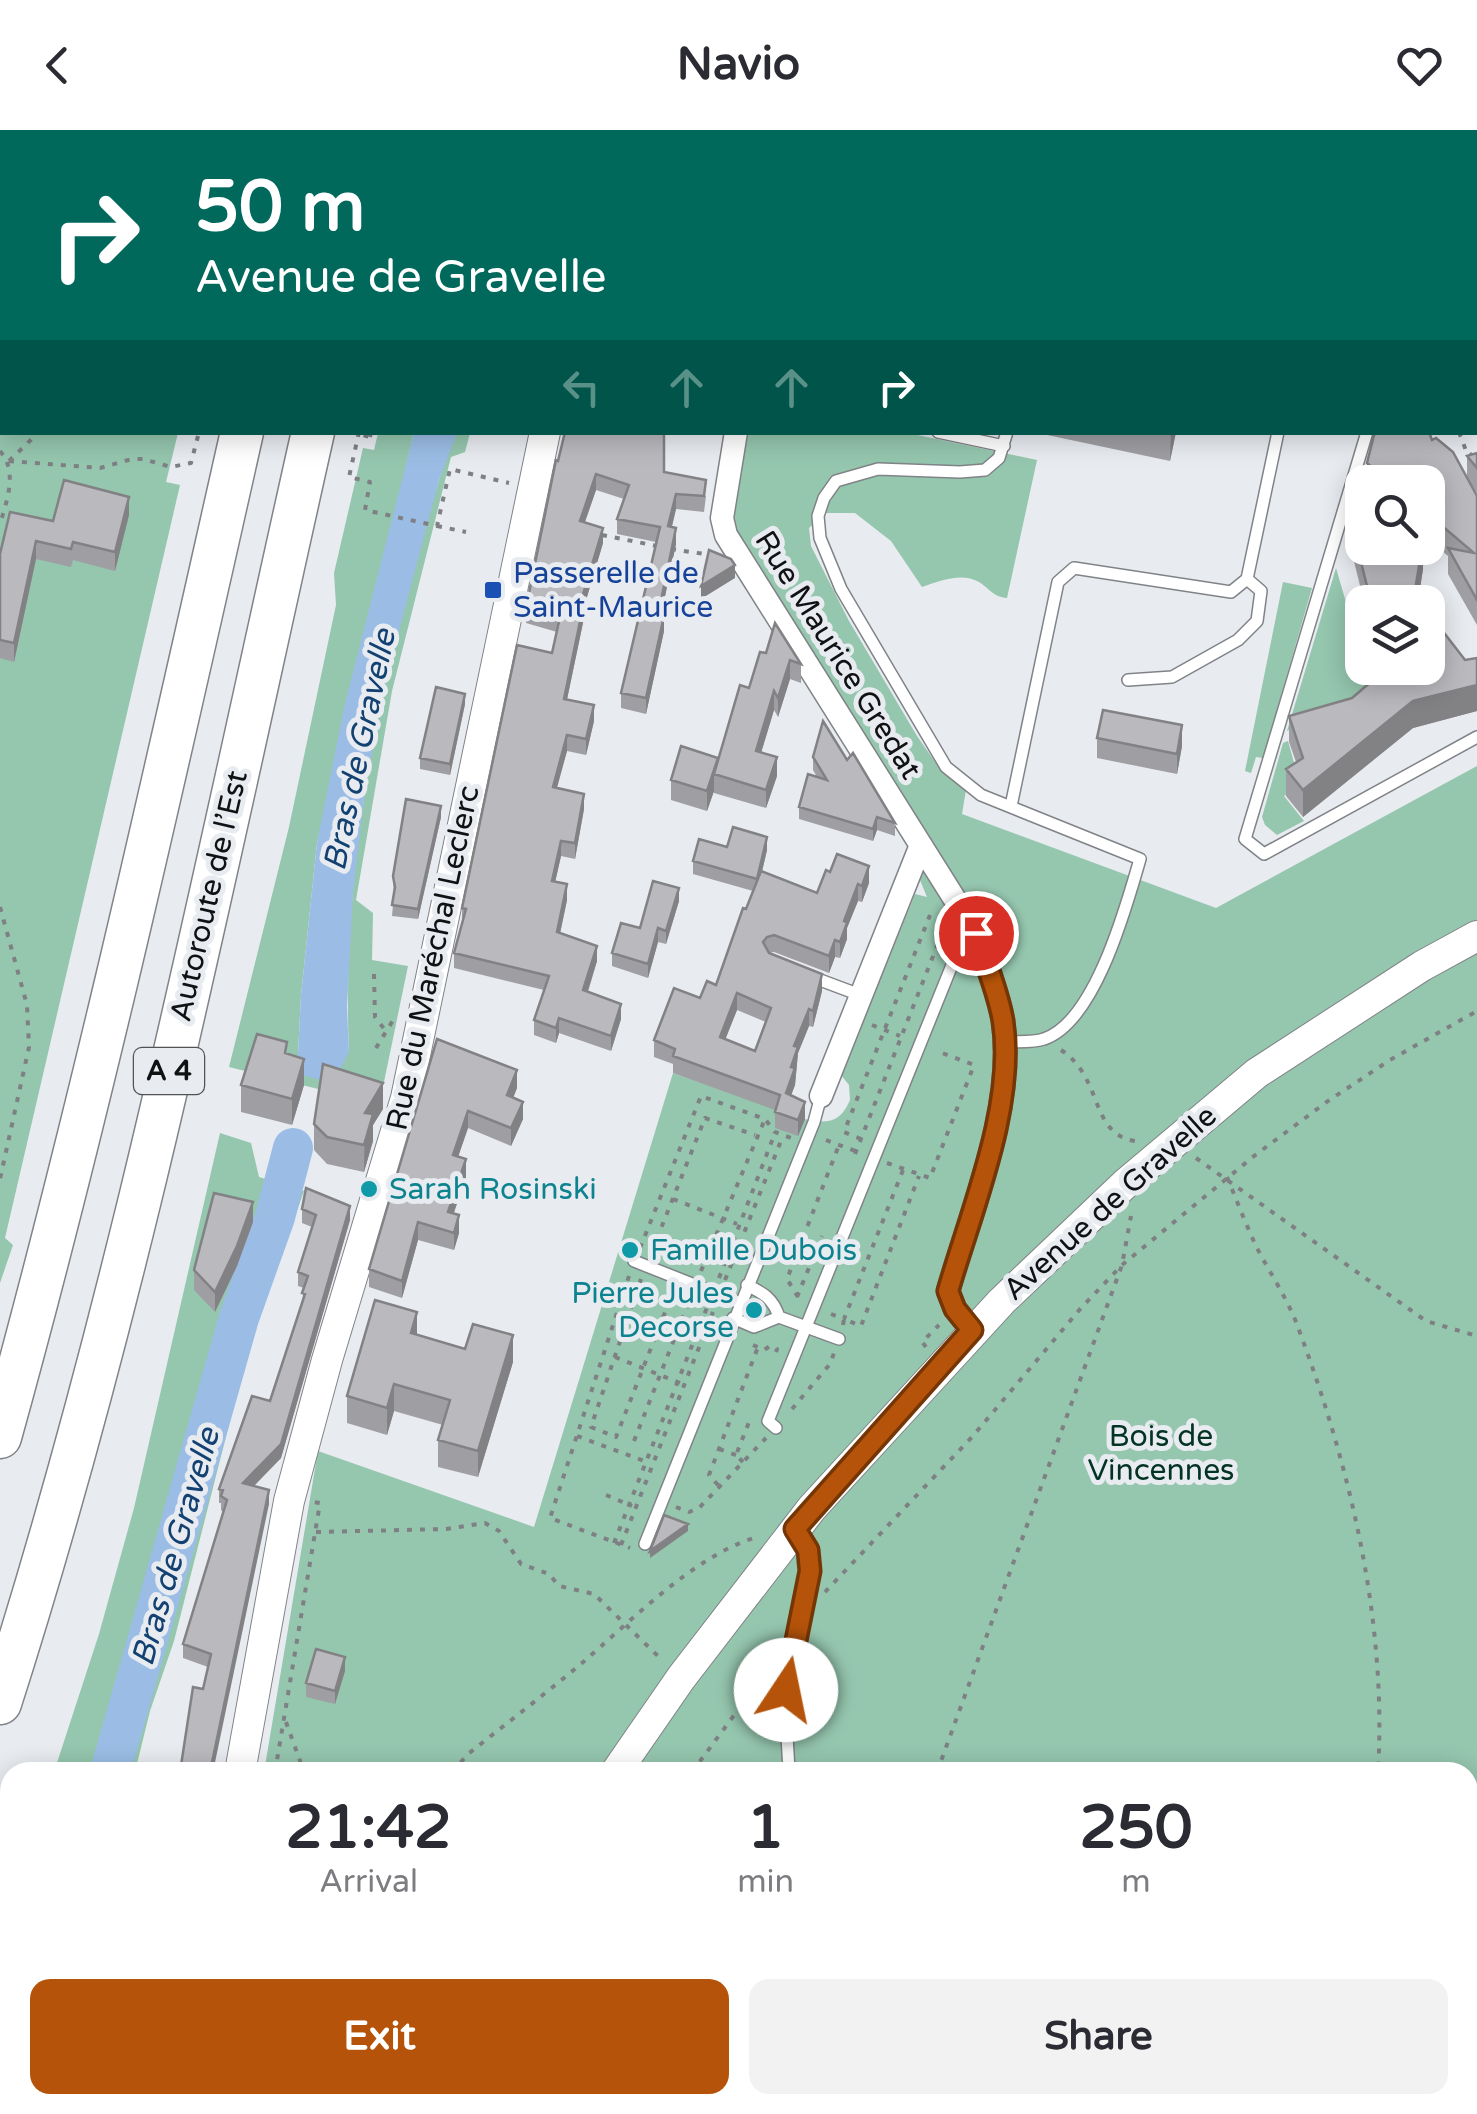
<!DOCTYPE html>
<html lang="en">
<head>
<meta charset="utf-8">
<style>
  body { margin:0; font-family:"Varela Round",sans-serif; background:#f2f2f3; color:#2b2b33; height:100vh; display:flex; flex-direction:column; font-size:38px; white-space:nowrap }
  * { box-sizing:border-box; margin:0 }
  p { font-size:32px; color:#7c7c81 }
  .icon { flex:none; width:55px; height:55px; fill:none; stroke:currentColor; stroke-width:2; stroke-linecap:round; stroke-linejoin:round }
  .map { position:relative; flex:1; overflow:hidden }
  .panel { position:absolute; left:0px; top:1632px; width:1478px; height:352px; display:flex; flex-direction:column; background:#fff; border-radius:30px 30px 0 0; box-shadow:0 5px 25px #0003 }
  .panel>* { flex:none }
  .banner { position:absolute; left:0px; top:0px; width:1478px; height:305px; box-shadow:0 5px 25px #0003; background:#00695c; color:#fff; overflow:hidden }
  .tools { position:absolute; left:1345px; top:335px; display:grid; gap:20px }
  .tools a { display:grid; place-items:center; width:100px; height:100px; border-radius:20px; background:#fff; box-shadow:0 5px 25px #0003; font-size:50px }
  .pin { position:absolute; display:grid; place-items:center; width:85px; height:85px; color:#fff; margin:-42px; border:5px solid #fff; border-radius:50%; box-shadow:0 2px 10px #0007 }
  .me { position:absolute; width:110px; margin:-55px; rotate:11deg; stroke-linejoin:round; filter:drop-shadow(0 0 8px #0008) }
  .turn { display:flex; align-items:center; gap:35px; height:210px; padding:0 30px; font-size:45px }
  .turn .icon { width:130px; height:130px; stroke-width:2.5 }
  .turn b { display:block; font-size:70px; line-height:85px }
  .lanes { display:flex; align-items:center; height:95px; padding:0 30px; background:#0003; justify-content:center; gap:50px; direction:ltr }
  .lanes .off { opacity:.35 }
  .eta { display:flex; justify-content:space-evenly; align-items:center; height:170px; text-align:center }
  .eta b { font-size:60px; font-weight:800; line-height:70px }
  .action { display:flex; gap:20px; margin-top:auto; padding:20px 30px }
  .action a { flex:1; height:115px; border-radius:20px; background:#b45309; color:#fff; font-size:40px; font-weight:800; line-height:115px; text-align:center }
  .action a+a { background:#f2f2f3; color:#2b2b33 }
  header { display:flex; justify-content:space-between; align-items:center; height:130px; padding:0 30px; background:#fff; font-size:45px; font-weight:800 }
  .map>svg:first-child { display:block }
  .green { fill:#95c6ae }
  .water { fill:#9bbde5 }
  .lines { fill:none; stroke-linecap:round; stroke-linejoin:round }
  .river { stroke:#9bbde5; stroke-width:40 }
  .service-casing { stroke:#808387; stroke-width:14 }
  .minor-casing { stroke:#808387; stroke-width:25 }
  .tertiary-casing { stroke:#808387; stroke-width:32 }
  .motorway-casing { stroke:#808387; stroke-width:45 }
  .path { stroke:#7e8084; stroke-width:4; stroke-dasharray:5 8; stroke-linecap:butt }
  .service { stroke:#fff; stroke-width:11 }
  .minor { stroke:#fff; stroke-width:22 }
  .tertiary { stroke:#fff; stroke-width:30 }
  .motorway { stroke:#fff; stroke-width:42 }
  .path-bridge { stroke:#7e8084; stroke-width:4; stroke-dasharray:5 8; stroke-linecap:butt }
  .wall { fill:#9f9fa3; fill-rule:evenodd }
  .shaded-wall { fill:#828285 }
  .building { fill:#b9b9be; stroke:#828285; stroke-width:2.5; fill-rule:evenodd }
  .route-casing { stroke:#753606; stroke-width:25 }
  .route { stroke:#b45309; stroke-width:18 }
  .transit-dot { fill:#1a4fb4; stroke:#e8ebf0; stroke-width:4 }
  .culture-dot { fill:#0f9aa8; stroke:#e8ebf0; stroke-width:4 }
  .labels { text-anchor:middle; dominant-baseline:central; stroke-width:10; stroke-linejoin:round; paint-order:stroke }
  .shield { fill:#e8ebf0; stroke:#515255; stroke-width:2.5 }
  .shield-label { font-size:28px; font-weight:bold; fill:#101113 }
  .transit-label { font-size:30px; fill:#164399; stroke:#e8ebf0; text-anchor:start }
  .street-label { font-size:30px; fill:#101113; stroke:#e8ebf0 }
  .culture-label { font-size:30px; fill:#0d838f; stroke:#e8ebf0; text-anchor:start }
  .park-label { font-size:30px; fill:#033322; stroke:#e8ebf0 }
  .water-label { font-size:32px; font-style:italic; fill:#124172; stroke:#e8ebf0 }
</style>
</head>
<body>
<header><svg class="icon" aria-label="back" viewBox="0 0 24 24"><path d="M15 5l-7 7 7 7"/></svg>Navio<svg class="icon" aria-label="heart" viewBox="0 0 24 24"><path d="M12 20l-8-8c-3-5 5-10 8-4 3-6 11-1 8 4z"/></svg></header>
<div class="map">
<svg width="1477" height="1984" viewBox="0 0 1477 1984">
  <rect width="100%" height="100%" fill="#e8ebf0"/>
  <path class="green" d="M0,0H257L2,2V302L178,303L166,352L180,355L5,1108L13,1115L0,1153Z
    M378,303H414L317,713L301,865L297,944L349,922C340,717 388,509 450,315L457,303H470L465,322L451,327L392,561L356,770L373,783L372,830L408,836L384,952L363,951L359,969L229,937L289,697L336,475L334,443L363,318L374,320Z
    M747,303H908L1037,330L1007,468C993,467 990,459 979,452C962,442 939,451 922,457L891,411L855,383H825L809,398L811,416L849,491L917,606L940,639L966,660L962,684L1216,778L1477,636V1984H187L193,1975H1468V1642H264L318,1321L534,1397L673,943L804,989C826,993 839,995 850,970L849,955L841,945L915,764L927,767L920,750L928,726L726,405Z
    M1336,438L1362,527V538H1366L1372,558L1287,601Z
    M1283,452L1312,458L1263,628L1256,627L1251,643L1245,641Z
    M1288,611L1300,654L1284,666L1304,691L1277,705L1265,695L1262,687L1283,613Z
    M220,1003L251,1013L259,1047L304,1061L249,1216L174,1511L150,1581L135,1642H54L99,1504L134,1378Z
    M10,1760V1969L0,1984V1785Z"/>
  <path class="water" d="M414,303H457L439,350L382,565L364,669L353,763L347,877L349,922L333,953L297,944L301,865L317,713L344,578Z"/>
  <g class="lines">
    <path class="river" d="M110,1642L239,1188L275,1087L293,1018
      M0,1916L10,1893"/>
    <g class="service-casing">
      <path id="service" d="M767,2V0
        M795,2V0
        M859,2L860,0
        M1068,2L1069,0
        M1337,2V0
        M1437,2L1438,0
        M1475,102L1477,95
        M1475,215L1477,219
        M1475,239L1477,238
        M938,302L1004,316
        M1367,302L1245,709L1264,724L1477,607
        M1128,550L1172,547L1238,510L1257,491L1261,461L1247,449
        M1011,676L1058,452L1074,438L1231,462L1247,449L1278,302
        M812,847L860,865
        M1005,912C1016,911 1033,913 1044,909C1095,892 1126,777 1140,729L981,665L946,637L841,459L820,408L818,386L824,368L836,351L878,339L960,342L985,340L999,328L1007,302
        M634,1131L740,1173
        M747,1155C763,1163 773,1168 779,1187L839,1209
        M733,1188L754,1197L779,1187
        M776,1298L768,1291L952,835
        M645,1414L814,992L821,966
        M789,1642C788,1616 785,1589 786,1563C788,1509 826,1452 797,1402
        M1468,1814L1477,1795
        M885,1975L888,1984
        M1390,1984L1394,1975"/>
    </g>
    <g class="minor-casing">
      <path id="minor" d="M736,302L722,388L726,405L976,803C985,832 998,861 1003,891C1016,975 971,1081 948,1161L955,1179L972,1200
        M821,966L921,715"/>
    </g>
    <g class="tertiary-casing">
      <path id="tertiary" d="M613,2V0
        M240,1642L289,1371L327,1230L406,968L545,302
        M616,1642L681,1548L812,1378L1002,1171L1125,1054L1257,943L1422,836L1477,806
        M152,1984L157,1975
        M412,1984L417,1975"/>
    </g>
    <g class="motorway-casing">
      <path id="motorway" d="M311,2V0
        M380,2L381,0
        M0,1307C92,975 166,639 242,302
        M0,1573C133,1158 217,728 313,302"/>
    </g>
    <path class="path" d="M4,2L5,0
      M198,2V0
      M0,21L2,10
      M1475,57L1477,58
      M359,302L349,347L370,352L365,380L437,396L450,339L509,353
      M1459,302L1468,326
      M370,307L371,302
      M0,321C18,342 7,370 0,394
      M1469,327L1477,318
      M9,331L100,338L132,329H143L171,337L191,333L199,302
      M9,331L39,302
      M437,396L466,402
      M602,405L657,416
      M671,419L711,425
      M0,777L27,875L29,917L0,1049
      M374,844L375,887L385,900
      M872,895L900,906
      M376,918L395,887
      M1061,920C1104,948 1089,1004 1135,1011
      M861,1009L844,1002L930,785
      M826,1010L855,1021
      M855,1024L941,806
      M1196,1028L1426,1191L1477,1206
      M887,1033L930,1048L974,935L937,921
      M1227,1047C1237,1071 1246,1095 1257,1118C1271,1145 1289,1171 1299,1200C1351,1340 1387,1493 1378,1642
      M673,1069L737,1094
      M640,1118L701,966L765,989L775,1002L791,1008
      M652,1121L705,988L755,1005
      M701,1141L765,989
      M629,1146L550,1388L630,1418
      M719,1148L775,1003
      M641,1149L591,1297L616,1307L673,1162
      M725,1150L783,1006
      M797,1167L822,1106
      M798,1167L787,1149L839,1015
      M831,1184L844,1189L903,1040
      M843,1195L844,1189L861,1196L919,1046
      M753,1215L764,1220L770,1216L777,1219L776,1222
      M926,1217L922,1212L939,1195
      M615,1227L680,1253
      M792,1279L830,1234L834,1223
      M577,1306L647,1332
      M634,1311L690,1169
      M719,1319L736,1325
      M743,1332L736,1325L751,1287
      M718,1355L709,1345L758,1217
      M606,1365L632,1376
      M676,1377L689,1382L699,1378L766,1308
      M316,1402L446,1399L485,1393L499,1401L521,1434L549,1444L559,1456L594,1464L661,1529
      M614,1413L708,1175
      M621,1415L713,1182
      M825,1462L972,1307L1081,1178L1122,1135L1254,1026L1328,971L1390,930L1477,881
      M286,1592L304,1642
      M275,1642L320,1373L313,1372
      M452,1642L468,1624C506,1594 545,1564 582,1533C631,1491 693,1427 754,1408
      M692,1642L772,1534
      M937,1642L1122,1135L1131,1086
      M202,1984L205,1975
      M271,1984L273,1975
      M516,1984L521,1975
      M809,1984L813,1975
      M1359,1984L1360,1975"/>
    <use href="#service" class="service"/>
    <use href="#minor" class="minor"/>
    <use href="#tertiary" class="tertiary"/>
    <use href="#motorway" class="motorway"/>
    <path class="path-bridge" d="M351,302L370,307"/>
  </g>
  <path class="wall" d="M1084,0H1320V2H1096Z
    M1033,302H1176L1170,331Z
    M1432,310L1467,348V326L1477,323V363L1473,358L1477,366V495L1448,444V426L1428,409V352H1367V333Z
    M556,330L664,342L706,366L704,382L676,379L672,397L676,414L661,485L664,501L646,584L621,578V563L656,412L617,404V389L624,369L596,360L585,392L603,413L584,477V488L567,569L594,591L586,625L567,621L556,658L584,679L575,729L561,726L555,752L567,770L560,803L597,831L588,862L621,889L611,921L559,903L556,913L534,905V890L544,860L454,838V823L462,794V778L552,523L557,502L526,493V478Z
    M129,385L115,441L73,430L71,437L36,429L14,532L0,528V424L53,391Z
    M1351,392L1362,418H1423V439L1418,470L1420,472H1364L1351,419Z
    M766,523L801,534V553L790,549L778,587L774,580L761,622L777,646L766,678L714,663V661L707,681L671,670V650L718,628L749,558Z
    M1477,528V581L1413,598L1303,687L1286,666V639L1296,632L1289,612V586L1352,568L1382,542L1381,538H1428Z
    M465,574L450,645L420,639V628Z
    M1097,608L1182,616L1177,644L1097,628Z
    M813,627L847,630L895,693V706L877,700L873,711L799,689V677L817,647L813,640Z
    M441,687L418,789L392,786L394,763L393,746Z
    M727,717L767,720L762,742L817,763L869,753L862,772L858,771L847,798V809L840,828L835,827L829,843L774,822L768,823L822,861L813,897L809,896L798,923L795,955L791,965L805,989L798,1006L775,998V980L673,943V934L654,927V910L716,855L753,761L693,744V731ZM737,880L766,892L755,921L725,909Z
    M679,771L666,814L658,812L648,848L612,836V823L640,798Z
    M437,909L517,958L513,968L523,989L511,1016L468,998L458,1026L466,1047L454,1083L459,1103L454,1120L418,1110L402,1168L369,1157V1139Z
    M287,924L304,955L292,995L241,982V955Z
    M383,979L373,995V1011L364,1042L327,1034L314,1020V994Z
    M302,1079L350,1090L281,1328L254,1356L269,1374L203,1559L208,1537L183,1528V1514L223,1382L221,1380V1373H219V1359L270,1271L302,1173L304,1158L298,1156V1142L312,1097L302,1093Z
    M253,1092L237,1136L215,1182L194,1160V1140Z
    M417,1204L513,1232L478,1347L438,1337V1310L443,1295L394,1281L387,1305L347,1293V1266Z
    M345,1541L335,1574L306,1567V1553Z
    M24,1975H65L77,1980L111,1984H26L24,1983Z"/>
  <path class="shaded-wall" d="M1171,302H1176L1170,331Z
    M596,344V360L580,406V391Z
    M676,364V379L668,412V396Z
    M129,367V385L115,441V422Z
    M603,398V413L584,477V488L564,584V569L581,471Z
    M676,398V414L658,500V485Z
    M36,411V429L14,532V513Z
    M1422,418L1423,439L1418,472L1414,466Z
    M735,435V448L701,469V456Z
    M664,486V501L646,584V568Z
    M790,530V549L778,587V568Z
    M1477,555V581L1413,598L1303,687V660L1413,571Z
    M774,561V580L756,640V621Z
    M465,564V574L450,645V634Z
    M594,575V591L586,625V609Z
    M1182,595V616L1177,644V624Z
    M567,605V621L553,673V657Z
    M777,627V646L766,678V660Z
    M718,628L714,644V661L707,681V661Z
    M584,664V679L575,729V713Z
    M441,676V687L418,789V779Z
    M877,687V700L873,711V699Z
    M767,707V720L757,762V749Z
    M561,711V726L552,766V751Z
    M869,736V753L862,772V756Z
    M567,754V770L557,818V802Z
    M858,754V771L847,798V809L840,828V812L844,791Z
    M679,758V771L666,814V801Z
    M658,798V812L648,848V834Z
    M835,810V827L829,843V826Z
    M597,816V831L583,876V860Z
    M822,844V861L813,897V881Z
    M737,863V880L720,923V907Z
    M621,874V889L611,921V906Z
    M809,879V896L798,923L795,955L786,979V963L794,916Z
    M559,888V903L556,913V898Z
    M304,929V955L292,995V969Z
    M517,940V958L507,983V965Z
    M383,953V979L373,995V1011L364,1042L365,983Z
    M523,972V989L511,1016V998Z
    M805,972V989L798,1006V990Z
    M468,981V998L453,1042V1025Z
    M466,1029V1047L448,1099V1082Z
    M253,1072V1092L237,1136L215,1182V1162Z
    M350,1076V1090L281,1328L243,1367V1353Z
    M459,1085V1103L454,1120V1103Z
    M418,1092V1110L402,1168V1151Z
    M417,1182V1209L411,1203Z
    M513,1205V1232L478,1347V1321Z
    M394,1254V1281L387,1305V1278Z
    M269,1360V1374L213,1642H210Z
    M688,1394V1401L650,1428V1421Z
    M345,1527V1541L335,1574V1561Z
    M109,1975H117L111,1984H103Z"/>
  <path class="building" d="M543,0H587L586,2H542Z
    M633,0H704V2H633Z
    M984,0H1033L1032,2H983Z
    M1193,0H1319L1318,2H1193Z
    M565,302H664V342L706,350L704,366L676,364L668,396L676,398L658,485L664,486L646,568L621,563L660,397L617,389L629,355L596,344L580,391L603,398L581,471L584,472L564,569L594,575L586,609L567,605L553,657L584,664L575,713L561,711L552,751L567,754L557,802L597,816L583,860L621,874L611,906L559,888L556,898L534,890L549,846L454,823L466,779L462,778L517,515L552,523L560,487L526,478L556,330L558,331Z
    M1378,302H1429L1432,310L1436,308L1453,322L1477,366V470L1448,418L1474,423L1428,384V352H1390L1367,333L1374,305Z
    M1477,323V338L1467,326Z
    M64,350L129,367L115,422L73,412L71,419L36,411L14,513L0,510V424L10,382L53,391Z
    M1362,390V418H1422L1414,466L1420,472H1371L1351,392Z
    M709,420L731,429L735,435L701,456Z
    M1428,482L1465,530L1477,528V555L1413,571L1303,660L1286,639L1303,628L1289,586L1352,568L1387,538H1428Z
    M775,493L801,534L790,530L778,568L774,561L756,621L777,627L766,660L714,644L740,555L749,558L760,522L766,523Z
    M436,557L465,564L450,634L420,628Z
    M1103,580L1182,595L1177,624L1097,608Z
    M823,591L847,630L853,623L895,693L877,687L873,699L799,677L808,644L827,650L813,627Z
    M681,616L718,628L707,661L671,650Z
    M406,669L441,676L418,779L392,775L395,757L393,746Z
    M733,697L767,707L757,749L693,731L699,709L727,717Z
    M837,724L869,736L862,756L858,754L844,791L847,793L840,812L835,810L829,826L774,805L767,807L763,812L769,823L822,844L813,881L809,879L794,916L798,917L791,937L795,938L786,963L805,972L798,990L775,982L780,965L673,926L675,919L654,910L674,858L700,868L707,851L716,855L743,778L746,779L761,741L817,763L826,740L830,742ZM737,863L771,878L755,921L720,907Z
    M653,751L679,758L666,801L658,798L648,834L612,823L621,793L640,798Z
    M257,904L287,912L285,923L304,929L292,969L241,955Z
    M437,909L517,940L507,965L523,972L511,998L468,981L453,1025L466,1029L448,1082L459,1085L454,1103L418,1092L402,1151L369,1139Z
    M323,934L383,953L365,983L373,984L364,1015L327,1007L314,994Z
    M306,1058L350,1076L281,1314L243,1353L269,1360L210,1642H180L193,1557L203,1559L211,1524L183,1514L227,1370L221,1366L223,1360L219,1359L252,1266L270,1271L305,1164L302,1163L308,1146L298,1142L316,1085L302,1079Z
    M214,1063L253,1072L237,1116L215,1162L194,1140Z
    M375,1170L417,1182L411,1203L465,1219L473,1194L513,1205L478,1321L438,1310L450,1270L394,1254L387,1278L347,1266Z
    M664,1385L688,1394L650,1421Z
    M316,1519L345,1527L335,1561L306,1553Z
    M33,1975H65L77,1980L81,1975H109L103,1984H48Z"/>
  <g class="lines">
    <g class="route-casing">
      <path id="route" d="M786,1560L810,1441L808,1420L795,1399L972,1200L955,1179L948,1161C971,1081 1016,975 1003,891C998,861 985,832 976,803"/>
    </g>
    <use href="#route" class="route"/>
  </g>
  <rect class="transit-dot" x="483" y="450" width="20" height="20" rx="5"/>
  <g class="culture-dot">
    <circle cx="369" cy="1059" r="10"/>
    <circle cx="630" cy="1120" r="10"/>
    <circle cx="754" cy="1180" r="10"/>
  </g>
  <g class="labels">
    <rect class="shield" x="134" y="918" width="70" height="46" rx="8"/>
    <g class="shield-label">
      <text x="169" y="941">A 4</text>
    </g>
    <g class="transit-label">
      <text x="513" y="443">Passerelle de<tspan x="513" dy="34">Saint-Maurice</tspan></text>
    </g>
    <g class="street-label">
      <text transform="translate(838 525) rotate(58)">Rue Maurice Gredat</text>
      <text transform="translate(209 766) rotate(-77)">Autoroute de l’Est</text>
      <text transform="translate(433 828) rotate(-78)">Rue du Maréchal Leclerc</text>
      <text transform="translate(1110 1073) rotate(-42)">Avenue de Gravelle</text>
    </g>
    <g class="culture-label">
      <text x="389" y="1059">Sarah Rosinski</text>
      <text x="650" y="1120">Famille Dubois</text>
      <text x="734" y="1163" text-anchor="end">Pierre Jules<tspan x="734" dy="34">Decorse</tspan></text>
    </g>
    <g class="park-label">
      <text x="1161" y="1306">Bois de<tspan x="1161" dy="34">Vincennes</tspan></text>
    </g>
    <g class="water-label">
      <text transform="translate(360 620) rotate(-78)">Bras de Gravelle</text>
      <text transform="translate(176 1417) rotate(-74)">Bras de Gravelle</text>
    </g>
  </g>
</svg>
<div class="tools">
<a><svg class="icon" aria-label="search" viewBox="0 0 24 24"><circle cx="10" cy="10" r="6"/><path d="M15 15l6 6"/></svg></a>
<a><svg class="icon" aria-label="layers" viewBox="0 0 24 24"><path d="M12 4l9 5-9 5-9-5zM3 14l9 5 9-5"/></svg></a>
</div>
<div class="pin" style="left:976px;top:803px;background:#d93025"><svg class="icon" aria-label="arrive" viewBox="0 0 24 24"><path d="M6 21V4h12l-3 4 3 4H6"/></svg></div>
<svg class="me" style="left:786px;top:1560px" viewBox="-20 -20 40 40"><circle r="19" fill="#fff"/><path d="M0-13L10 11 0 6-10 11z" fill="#b45309"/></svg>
<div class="banner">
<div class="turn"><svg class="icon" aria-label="right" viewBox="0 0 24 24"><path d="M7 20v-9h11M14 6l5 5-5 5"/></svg><div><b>50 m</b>Avenue de Gravelle</div></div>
<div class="lanes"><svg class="icon off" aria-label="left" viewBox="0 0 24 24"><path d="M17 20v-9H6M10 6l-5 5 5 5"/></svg><svg class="icon off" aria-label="ahead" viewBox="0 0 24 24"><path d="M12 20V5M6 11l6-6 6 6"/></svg><svg class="icon off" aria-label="ahead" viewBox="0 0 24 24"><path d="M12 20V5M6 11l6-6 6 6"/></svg><svg class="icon" aria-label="right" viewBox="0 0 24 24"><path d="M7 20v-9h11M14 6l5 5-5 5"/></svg></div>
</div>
<section class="panel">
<div class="eta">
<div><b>21:42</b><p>Arrival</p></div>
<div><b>1</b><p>min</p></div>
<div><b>250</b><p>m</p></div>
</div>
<div class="action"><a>Exit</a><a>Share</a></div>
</section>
</div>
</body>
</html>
